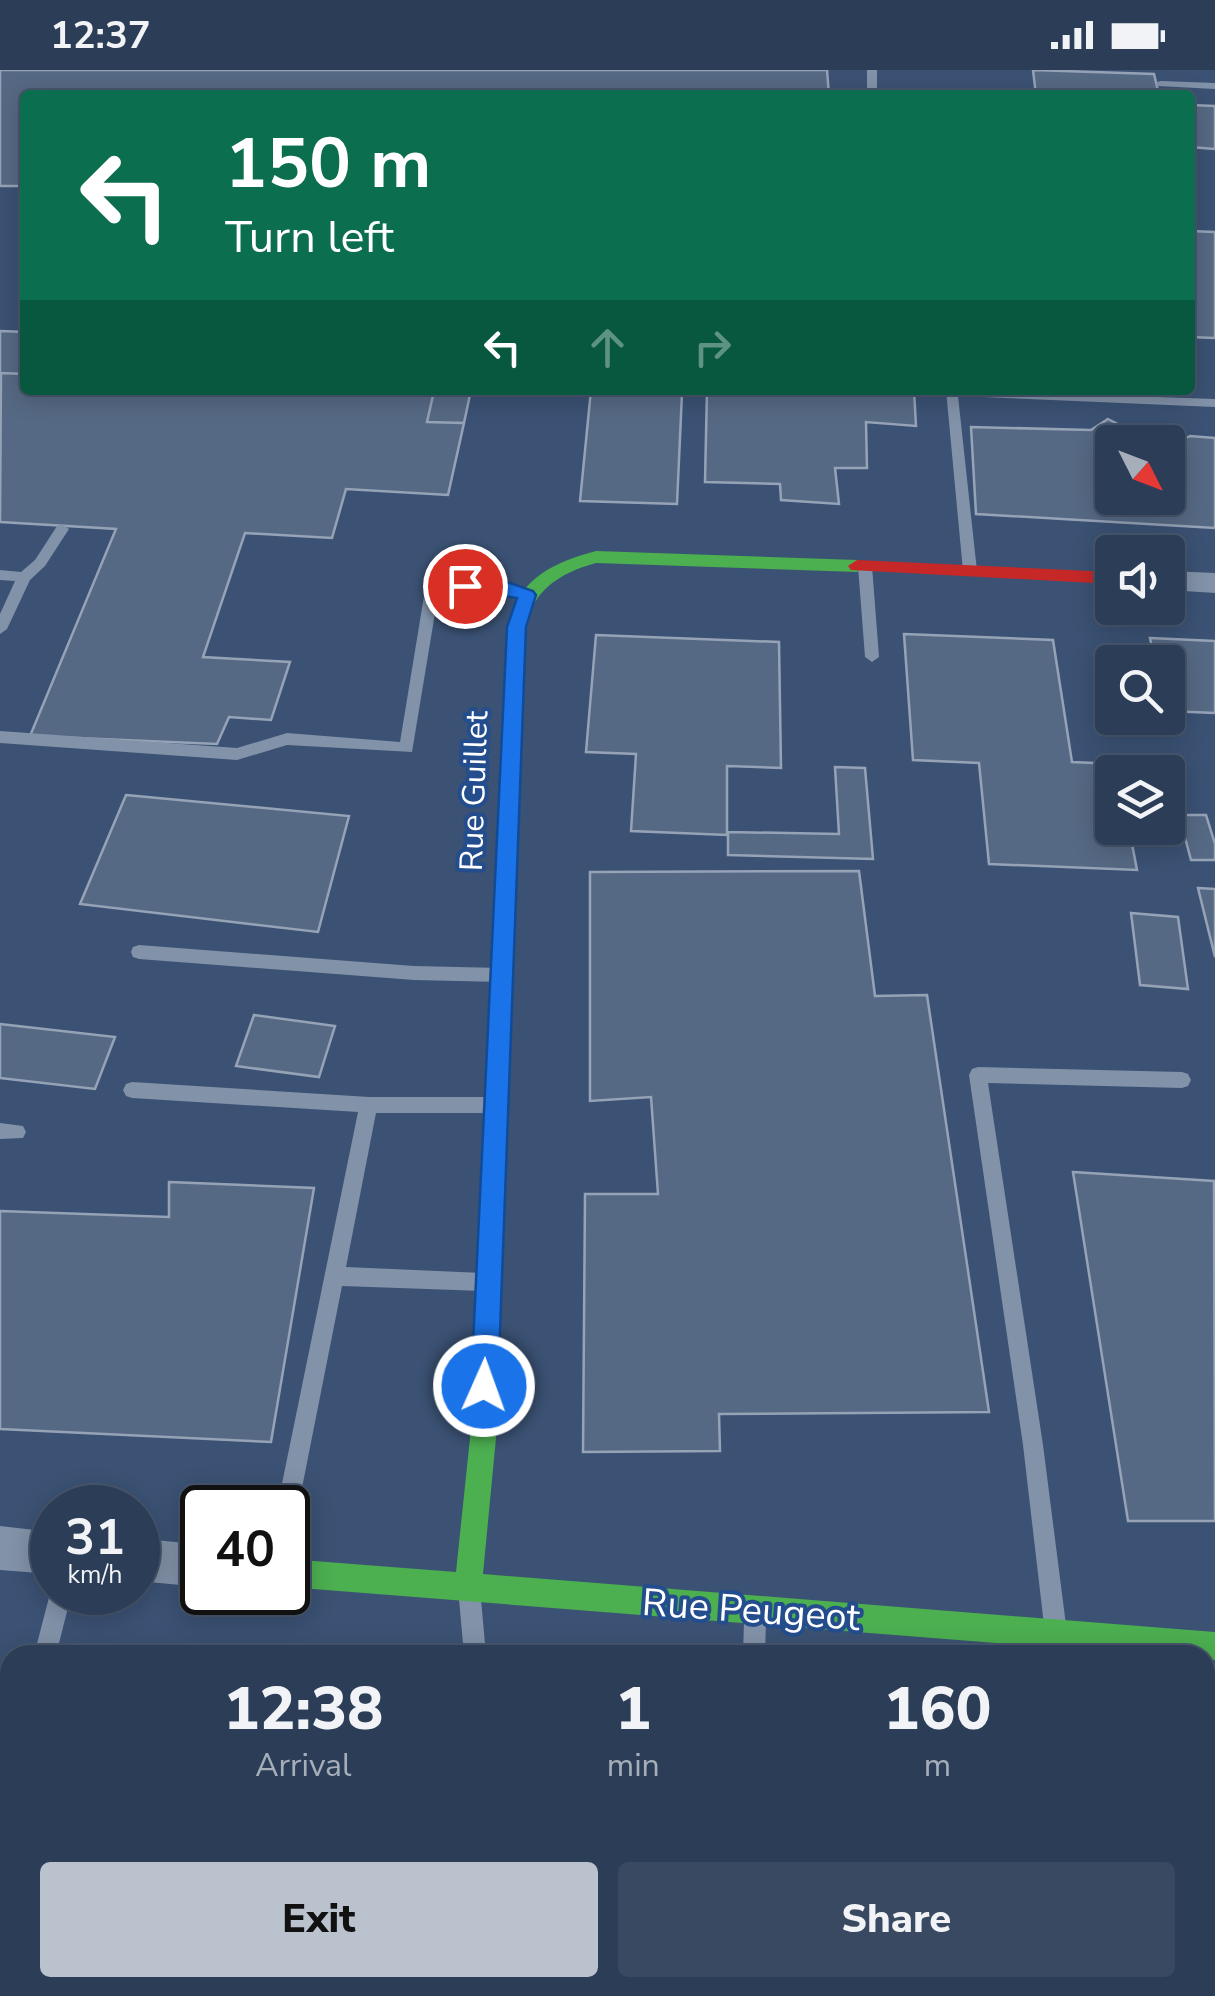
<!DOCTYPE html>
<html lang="en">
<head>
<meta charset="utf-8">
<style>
  body { margin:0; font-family:"Nunito Sans",sans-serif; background:#384961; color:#f1f3f6; height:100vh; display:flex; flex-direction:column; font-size:38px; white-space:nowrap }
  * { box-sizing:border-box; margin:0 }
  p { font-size:32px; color:#a6aeba }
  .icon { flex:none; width:55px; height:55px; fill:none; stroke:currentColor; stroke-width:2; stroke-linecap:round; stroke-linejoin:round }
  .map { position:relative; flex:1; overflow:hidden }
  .sheet { position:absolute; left:0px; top:1575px; width:1215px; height:352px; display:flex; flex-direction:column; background:#2c3e57; border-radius:30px 30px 0 0; box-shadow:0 5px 25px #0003,0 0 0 2px #48576d }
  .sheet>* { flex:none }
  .hud { position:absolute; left:20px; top:20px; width:1175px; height:305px; border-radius:10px; box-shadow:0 5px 25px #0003,0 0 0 2px #48576d; background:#0b6e4f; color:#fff; overflow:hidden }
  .needle { width:65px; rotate:132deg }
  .fabs { position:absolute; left:1095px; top:355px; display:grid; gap:20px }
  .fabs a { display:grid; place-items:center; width:90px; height:90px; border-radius:10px; background:#2c3e57; box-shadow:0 5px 25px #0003,0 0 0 2px #48576d; font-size:50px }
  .speed { position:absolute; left:30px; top:1415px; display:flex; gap:20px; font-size:50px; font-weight:700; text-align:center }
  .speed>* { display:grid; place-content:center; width:130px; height:130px; border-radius:50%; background:#2c3e57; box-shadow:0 5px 25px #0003,0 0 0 2px #48576d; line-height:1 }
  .speed small { font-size:25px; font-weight:400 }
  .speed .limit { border:5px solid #111; border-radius:15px; background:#fff; color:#111 }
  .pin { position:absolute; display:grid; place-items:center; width:85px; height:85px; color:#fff; margin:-42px; border:5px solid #fff; border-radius:50%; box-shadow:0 2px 10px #0007 }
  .me { position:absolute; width:110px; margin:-55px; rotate:2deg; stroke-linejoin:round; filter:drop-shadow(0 0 8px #0008) }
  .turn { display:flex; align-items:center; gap:35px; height:210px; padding:0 40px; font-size:45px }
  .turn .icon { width:130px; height:130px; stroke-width:2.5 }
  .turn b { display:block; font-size:70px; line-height:85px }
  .lanes { display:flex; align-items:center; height:95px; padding:0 40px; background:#0003; justify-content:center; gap:50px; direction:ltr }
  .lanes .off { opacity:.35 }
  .eta { display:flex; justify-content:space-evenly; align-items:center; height:170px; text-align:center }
  .eta b { font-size:60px; font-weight:800; line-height:70px }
  .action { display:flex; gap:20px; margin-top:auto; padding:20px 40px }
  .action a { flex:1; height:115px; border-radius:10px; background:#bac2ce; color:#111; font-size:40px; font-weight:800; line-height:115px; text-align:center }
  .action a+a { background:#384961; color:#f1f3f6 }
  .status { display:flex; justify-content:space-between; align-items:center; height:70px; padding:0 50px; background:#2c3e57; direction:ltr }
  .status svg { height:28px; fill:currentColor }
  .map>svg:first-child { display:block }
  .building { fill:#566984; stroke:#96a3b7; stroke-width:2.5 }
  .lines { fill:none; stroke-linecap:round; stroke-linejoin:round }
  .lane { fill:#8292a8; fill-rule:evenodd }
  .street { fill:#8292a8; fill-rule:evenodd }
  .fast { fill:#4caf50; fill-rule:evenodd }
  .jam { fill:#c62828; fill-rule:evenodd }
  .route { fill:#1a73e8; stroke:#114b97; stroke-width:2.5 }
  .labels { text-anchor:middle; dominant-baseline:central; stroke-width:8; stroke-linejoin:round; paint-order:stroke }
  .street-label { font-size:32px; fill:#fff; stroke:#234d8c }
  .near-street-label { font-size:38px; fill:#fff; stroke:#234d8c }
</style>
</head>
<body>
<div class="status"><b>12:37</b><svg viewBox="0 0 49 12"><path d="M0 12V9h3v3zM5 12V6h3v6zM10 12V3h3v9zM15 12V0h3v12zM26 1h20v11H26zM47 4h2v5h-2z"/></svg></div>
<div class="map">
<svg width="1215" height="1926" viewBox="0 0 1215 1926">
  <rect width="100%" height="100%" fill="#3b5274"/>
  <path class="building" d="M0,0H827L829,25H25V116H0Z
    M1033,0L1154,4L1159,25H1036Z
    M1190,35L1215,36V79L1190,77Z
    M1190,161L1215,162V268L1190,267Z
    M0,261L25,262V304L0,303Z
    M1,303L25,304V320L434,321L427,352L464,353L448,425L346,419L332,468L245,463L203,587L290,592L271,650L229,647L217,674L30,666L116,459L0,452Z
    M400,320H471L464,353L427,352L434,321Z
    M591,320L682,323L677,434L580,431Z
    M707,320H914L916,356L866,352L867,398H835L839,434L781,430L780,414L705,412Z
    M1108,349L1153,372H1112V428H1168V377L1190,366L1215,368V458L976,444L971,357L1091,360Z
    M904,564L1053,570L1072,692L1118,694L1120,702H1112V758H1129L1137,800L989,794L979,693L913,690Z
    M596,565L779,572L781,698L727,696V765L631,761L636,684L586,682Z
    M1150,568L1215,571V643L1168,641V592H1155Z
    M835,697L865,698L873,789L728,785V762L839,764Z
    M126,725L349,746L318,862L80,834Z
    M1179,745H1206L1215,774V790H1191Z
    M859,801L875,926L927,925L989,1342L719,1344L720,1381L583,1382L585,1124H658L651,1027L590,1031V802Z
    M1198,818L1215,819V887Z
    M1131,843L1178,847L1188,919L1140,915Z
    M254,945L335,956L319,1007L236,996Z
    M0,954L115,967L95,1019L0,1008Z
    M1073,1102L1214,1111L1215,1451H1128Z
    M169,1112L314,1118L271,1372L0,1359V1141L169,1147Z
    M1205,1820L1215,1894V1926H1146L1145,1918H1205Z
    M61,1918H339L338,1926H59Z
    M459,1918H717V1926H458Z"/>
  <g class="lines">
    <path class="lane" d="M867,0H877V25H867Z
      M1161,11L1215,13V19L1157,16V12Z
      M946,320L1215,329V337L958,326L977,501L970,506L963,501Z
      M62,454L69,459L45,496L30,510L7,559L0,564V544L15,511L0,510V500L21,502L35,490L57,456Z
      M865,491L872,496L879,587L872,592L865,587L858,496Z
      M433,509L504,513L532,522L534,525L527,530L504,523L439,519L412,682L287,675L237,690L0,673V661L237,678L287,663L400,672L426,514Z
      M139,875L414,896L501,898L507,900L510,905L507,910L501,912L414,910L139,889L133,887L131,882L133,877Z
      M978,997L1182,1002L1188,1004L1191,1010L1188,1016L1182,1018L988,1013L1043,1375L1066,1555L1063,1563L1055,1566L1047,1563L1044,1555L1023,1375L969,1005L972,999Z
      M132,1012L369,1027H495L501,1029L504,1035L501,1041L495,1043H376L346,1197L483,1203L490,1205L493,1212L490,1219L483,1221L342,1216L298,1438L294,1445L288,1448V1438H277L358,1042L132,1028L126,1026L123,1020L126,1014Z
      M0,1053L23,1056L26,1062L23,1068L0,1069Z
      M52,1516V1522H72L56,1585H34Z
      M470,1518L478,1521L481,1529L486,1585H464L459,1529L462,1521Z
      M755,1540L763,1543L766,1551L765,1585H743L744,1551L747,1543Z
      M10,1755V1808L0,1815V1762Z
      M421,1918H445L444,1926H420Z
      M734,1918H758L757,1926H733Z"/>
    <path class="street" d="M1168,501L1215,503V523L1168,520Z
      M0,1456L52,1462V1504L0,1500Z
      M138,1468L202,1475V1517L138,1511Z"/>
    <path class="fast" d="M596,481L857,490L866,496L857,502L596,493C560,503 534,519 525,557L496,1368L483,1504L1215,1562V1590H1205V1585H1148L288,1517V1489L456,1502L470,1368L507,557C518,509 552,493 596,481Z"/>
    <path class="jam" d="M857,490L1112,502V514L851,500L848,496Z"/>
  </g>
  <path class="route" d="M465,509L504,511L533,521L536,525L526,557L498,1316L494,1326L484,1330L475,1326L471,1316L507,557L517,528L458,520L456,516Z"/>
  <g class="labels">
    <g class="street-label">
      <text transform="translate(474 721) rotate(-88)">Rue Guillet</text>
    </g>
    <g class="near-street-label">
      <text transform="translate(751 1540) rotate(4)">Rue Peugeot</text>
    </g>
  </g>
</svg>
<div class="fabs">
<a><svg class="needle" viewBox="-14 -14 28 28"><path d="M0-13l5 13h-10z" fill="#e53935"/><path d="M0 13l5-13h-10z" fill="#a6aeba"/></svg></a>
<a><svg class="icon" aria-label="sound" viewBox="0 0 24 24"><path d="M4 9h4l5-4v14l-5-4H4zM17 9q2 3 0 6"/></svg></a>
<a><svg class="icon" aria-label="search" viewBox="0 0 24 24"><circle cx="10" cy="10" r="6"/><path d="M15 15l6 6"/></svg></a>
<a><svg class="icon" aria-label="layers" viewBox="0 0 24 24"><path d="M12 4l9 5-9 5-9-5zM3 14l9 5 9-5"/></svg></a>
</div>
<div class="speed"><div>31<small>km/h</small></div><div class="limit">40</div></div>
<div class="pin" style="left:465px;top:516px;background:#d93025"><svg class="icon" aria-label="arrive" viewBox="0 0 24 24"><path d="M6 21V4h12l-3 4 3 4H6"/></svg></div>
<svg class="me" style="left:484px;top:1316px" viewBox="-20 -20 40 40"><circle r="17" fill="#1a73e8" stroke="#fff" stroke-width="3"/><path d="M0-11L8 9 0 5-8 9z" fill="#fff"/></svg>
<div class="hud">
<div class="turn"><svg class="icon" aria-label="left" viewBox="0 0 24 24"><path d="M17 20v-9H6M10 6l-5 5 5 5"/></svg><div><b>150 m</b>Turn left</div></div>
<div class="lanes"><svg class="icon" aria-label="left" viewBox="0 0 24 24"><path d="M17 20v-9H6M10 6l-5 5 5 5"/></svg><svg class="icon off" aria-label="ahead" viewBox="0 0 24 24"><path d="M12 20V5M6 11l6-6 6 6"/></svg><svg class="icon off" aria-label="right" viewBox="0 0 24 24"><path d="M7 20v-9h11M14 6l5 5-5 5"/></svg></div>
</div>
<section class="sheet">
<div class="eta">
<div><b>12:38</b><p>Arrival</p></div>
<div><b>1</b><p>min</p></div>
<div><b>160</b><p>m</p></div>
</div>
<div class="action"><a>Exit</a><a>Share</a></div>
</section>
</div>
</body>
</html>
